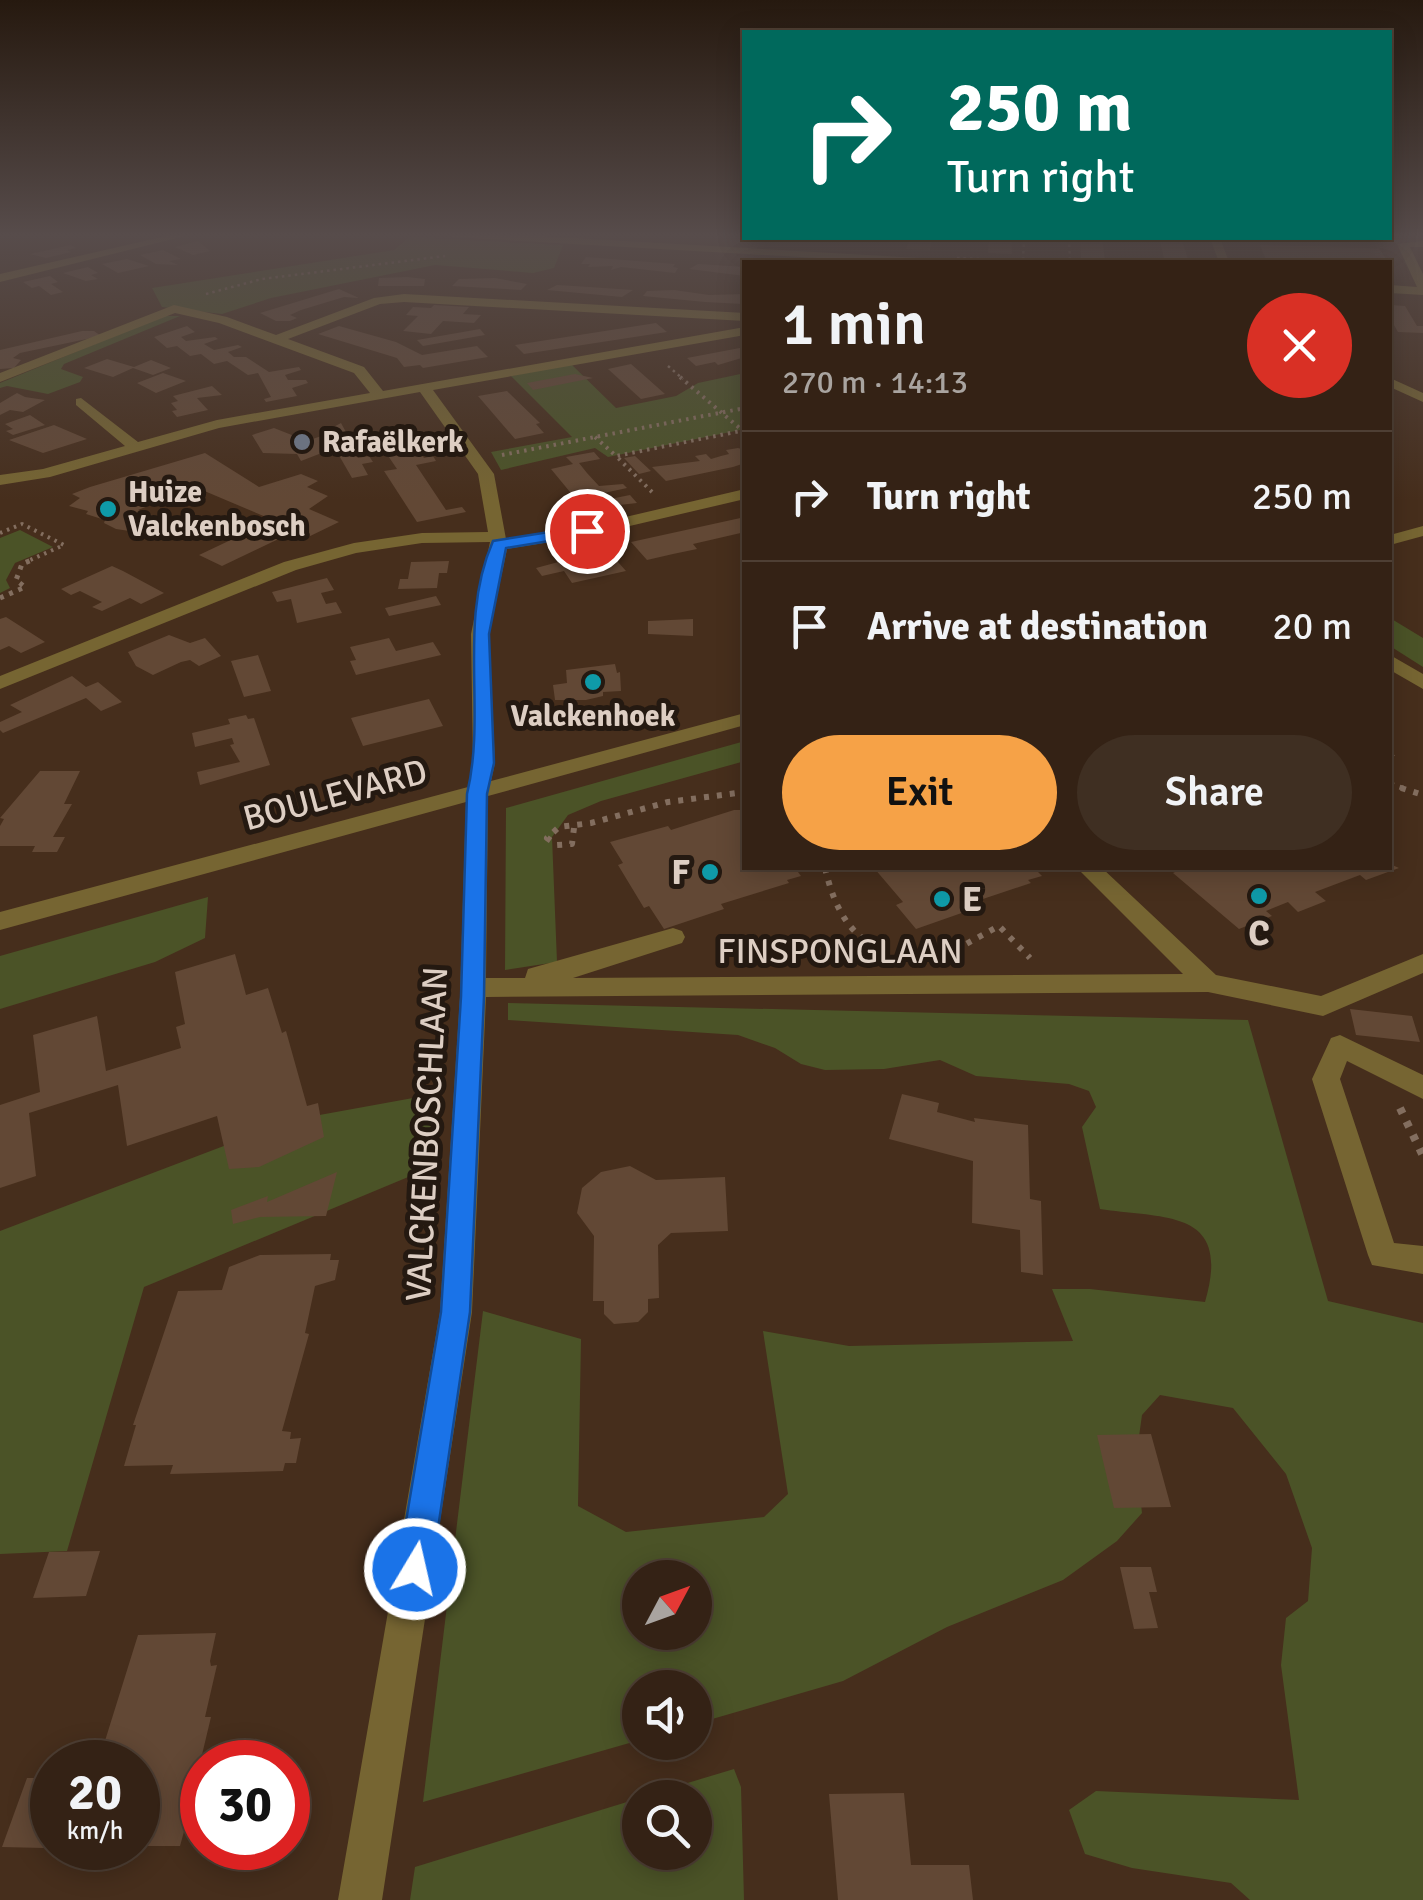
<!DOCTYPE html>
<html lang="en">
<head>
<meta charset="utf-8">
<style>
  body { margin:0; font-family:Signika,sans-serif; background:#3f2f22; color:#f1f3f6; height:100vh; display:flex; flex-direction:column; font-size:38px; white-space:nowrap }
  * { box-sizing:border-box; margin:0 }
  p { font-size:32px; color:#a9a4a0 }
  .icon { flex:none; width:55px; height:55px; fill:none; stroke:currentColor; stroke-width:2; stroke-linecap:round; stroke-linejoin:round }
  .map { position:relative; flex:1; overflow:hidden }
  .drawer { position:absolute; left:742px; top:260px; width:650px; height:610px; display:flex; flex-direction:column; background:#342215; border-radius:0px; box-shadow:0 5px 25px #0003,0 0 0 2px #4e3f34 }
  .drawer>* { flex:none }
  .guide { position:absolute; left:742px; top:30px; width:650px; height:210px; border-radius:0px; box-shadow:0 5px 25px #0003,0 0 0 2px #4e3f34; background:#00695c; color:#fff; overflow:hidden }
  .needle { width:65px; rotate:49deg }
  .fabs { position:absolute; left:622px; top:1560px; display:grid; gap:20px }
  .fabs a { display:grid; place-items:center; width:90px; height:90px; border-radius:50%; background:#342215; box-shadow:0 5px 25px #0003,0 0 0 2px #4e3f34; font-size:50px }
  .speed { position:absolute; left:30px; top:1740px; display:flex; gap:20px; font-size:50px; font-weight:700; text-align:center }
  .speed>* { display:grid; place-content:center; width:130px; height:130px; border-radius:50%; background:#342215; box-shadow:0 5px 25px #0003,0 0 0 2px #4e3f34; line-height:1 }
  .speed small { font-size:25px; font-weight:400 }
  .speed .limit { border:15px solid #d22; background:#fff; color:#111 }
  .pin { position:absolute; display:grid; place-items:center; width:85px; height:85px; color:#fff; margin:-42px; border:5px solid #fff; border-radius:50%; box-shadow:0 2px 10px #0007 }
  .me { position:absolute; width:110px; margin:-55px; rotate:9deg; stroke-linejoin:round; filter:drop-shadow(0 0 8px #0008) }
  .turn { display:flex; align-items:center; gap:35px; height:210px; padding:0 40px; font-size:45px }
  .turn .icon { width:130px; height:130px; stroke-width:2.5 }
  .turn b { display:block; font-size:70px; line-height:85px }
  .round { display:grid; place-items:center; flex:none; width:105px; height:105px; border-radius:52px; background:#3f2f22 }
  .overview { display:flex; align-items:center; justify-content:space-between; height:170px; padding:0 40px }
  h1 { font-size:60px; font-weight:600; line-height:75px }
  .primary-button { display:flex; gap:20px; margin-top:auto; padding:20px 40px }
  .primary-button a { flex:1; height:115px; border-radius:60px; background:#f6a247; color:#111; font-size:40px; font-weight:600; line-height:115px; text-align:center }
  .primary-button a+a { background:#3f2f22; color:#f1f3f6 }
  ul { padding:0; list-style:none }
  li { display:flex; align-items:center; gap:30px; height:130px; padding:0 40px; border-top:2px solid #4e3f34 }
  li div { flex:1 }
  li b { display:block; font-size:38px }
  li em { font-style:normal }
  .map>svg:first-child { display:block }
  .green { fill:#4b5327; fill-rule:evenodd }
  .building { fill:#624835 }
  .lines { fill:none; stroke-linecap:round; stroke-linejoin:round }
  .path-far4 { stroke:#836e5f; stroke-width:2.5; stroke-dasharray:2.5 4; stroke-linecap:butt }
  .path-far3 { stroke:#836e5f; stroke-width:4; stroke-dasharray:2.5 5; stroke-linecap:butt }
  .path-far2 { stroke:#836e5f; stroke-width:5; stroke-dasharray:4 6; stroke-linecap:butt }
  .path-far1 { stroke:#836e5f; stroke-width:6; stroke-dasharray:5 8; stroke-linecap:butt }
  .path { stroke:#836e5f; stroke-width:8; stroke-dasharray:6 9; stroke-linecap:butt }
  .minor { fill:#766532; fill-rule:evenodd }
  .route { fill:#1a73e8; stroke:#114b97; stroke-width:2.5 }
  .worship-dot { fill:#6b7280; stroke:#241911; stroke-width:4 }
  .culture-dot { fill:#0f9aa8; stroke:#241911; stroke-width:4 }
  .labels { text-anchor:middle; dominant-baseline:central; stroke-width:10; stroke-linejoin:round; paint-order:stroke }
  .far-poi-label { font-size:30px; font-weight:bold; fill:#ddcec3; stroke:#241911; text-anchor:start }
  .street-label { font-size:35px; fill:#ddcec3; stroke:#241911 }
  .poi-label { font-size:35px; font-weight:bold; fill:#ddcec3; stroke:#241911; text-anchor:end }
</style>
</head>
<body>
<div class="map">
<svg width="1423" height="1900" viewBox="0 0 1423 1900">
  <rect width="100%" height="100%" fill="#462e1c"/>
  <path class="green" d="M409,237L563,245L554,268L533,273L435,265L271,298L222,314L162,307L152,288L394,250Z
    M163,316H180L64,364L61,369L83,377L80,382L48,394L7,386L0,388V383Z
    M571,364L616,408L676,396L698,383L745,373V429L608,457L595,448L501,470L491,452L572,437L511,376Z
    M20,530L53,547L15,563L6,580L10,588L0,593V538Z
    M1390,618L1423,638V667L1390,646Z
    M745,741V761L601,801L568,815L552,837L557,962L505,970L506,808Z
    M208,897L205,938L155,962L0,1009V956Z
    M508,1003L1248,1020L1328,1301L1423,1323V1900H1250L1231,1883L1132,1868L1085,1854L1069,1810L1096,1791L1299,1800L1281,1665L1286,1618L1308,1601L1312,1548L1286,1474L1233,1408L1160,1395L1142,1415L1136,1458L1142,1513L1117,1541L1063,1580L947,1627L843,1681L695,1724V1688H640V1740L423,1802L483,1311L581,1339L578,1506L626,1532L764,1517L788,1494L763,1331L849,1346L1073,1341L1052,1289H1090L1205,1302C1232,1209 1167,1219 1100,1209L1082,1127L1096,1107L1089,1091L1069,1084L976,1076L940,1060L884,1069L825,1070L801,1064L775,1048L738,1035L508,1020ZM640,1578H695V1632H640Z
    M435,1094L425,1170L144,1287L67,1551L0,1554V1231L292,1120Z
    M734,1769L741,1787L744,1900H410L415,1867L640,1798V1852H695V1798L641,1797Z"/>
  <path class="building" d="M910,238H932L930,250L906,249Z
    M989,238H1011L1012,254L988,253Z
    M1080,238H1102L1105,260L1081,258Z
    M1159,238H1181L1189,262H1165Z
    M198,241L210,251L193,255L175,247Z
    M71,245L76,248L67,250L71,252L46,258L30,254Z
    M1260,245L1379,248L1388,262H1267Z
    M163,250L181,259L169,261L178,265L156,264L140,255Z
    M586,257L675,264L673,267L678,268L675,273L621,267L611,270L613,266L588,267L590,264H581Z
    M127,259L149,266L118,273L102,264Z
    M698,264L745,267V276L689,269Z
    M88,267L98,273L91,275L98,279L86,281L63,273Z
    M50,276L58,282L51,284L63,292L51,295L39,286L32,288L23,282Z
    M407,277L425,279L424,286H378L379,278Z
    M495,278L527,284L521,290L452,286L459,279Z
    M557,285L574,286L633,290L622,297L547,290Z
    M339,289L359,298L344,297L301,310L290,315L297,318L290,321H276L260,313Z
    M674,290L709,295L745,294V300L743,304L705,302L643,296L647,291Z
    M434,305L469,307L463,314L481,315L474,323L443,321L431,334L403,331L418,316L406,315L413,307L431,308Z
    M1390,305L1405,306L1417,326H1423V333L1398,332L1390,318Z
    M656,323L667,332L524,354L515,345Z
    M187,326L195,332L181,337L186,341L215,337L218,339L204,344L214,350L238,345L242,347L228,352L234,357H246L269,372L299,367L301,370L285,375L288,380H306L308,383L292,388L297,396L266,402L264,399L271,397L258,373L248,375L227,361L214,364L201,354L190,356L177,346L167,348L154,337Z
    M339,326L396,342L422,355L477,346L488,357L423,368L420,365L404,367L397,358L318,334Z
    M480,329L485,335L423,346L417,340Z
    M82,331H94L101,336L20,353L13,358L21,360L14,368L0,369V350Z
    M745,347V357L718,365L715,362L696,366L687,358Z
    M107,359L134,367L151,360L171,368L153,375L133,368L113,377L84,368Z
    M631,364L639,371L665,394L641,399L608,369Z
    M163,373L186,381L156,393L137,383Z
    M575,374L593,378L533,390L527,383Z
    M212,386L222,395L197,398L208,410L177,417L172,411L177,410L171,403L178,401L173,396Z
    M507,391L540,423L536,424L544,433L515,439L478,396Z
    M17,393L25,397L45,400L23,412L10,410L0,415V403Z
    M30,415L45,425L13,435L6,431L13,429L5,424Z
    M341,423L347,434L345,441L350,442L301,461L297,454L263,453L252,435L274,428L307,441L327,434L322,433Z
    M54,425L87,439L43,453L9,440Z
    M413,435L416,439L411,440L424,458L433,456L436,461L416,465L446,510L462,507L466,512L417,522L384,471L397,469L378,441Z
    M738,448L745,450V463L733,467L666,481L652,467L700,461L695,456L706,454L711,459L721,456L729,454L726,450Z
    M353,450L358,458L369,456L373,462L362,464L368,475L352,478L337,452Z
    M594,452L600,459L579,463L587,473L599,486L623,484L627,488L604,493L610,499L630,495L637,503L584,509L551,469L573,464L566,457Z
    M205,453L259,487L301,474L318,481L307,487L328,496L309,509L339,522L304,539L291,533L222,566L199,555L273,520L195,487L138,510L163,519L161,525L143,533L116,529L104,523L105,520L86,514L88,511L69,506L80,498L72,494L90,487Z
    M635,456L651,471L639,474L624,458Z
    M745,517V532L693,544L697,549L673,554L647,560L631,542Z
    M592,553L598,561L618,562L626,571L572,583L564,571L542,576L536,568Z
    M449,561L447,573H439L437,588L398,589L400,579H408L411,562Z
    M112,566L123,571L164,593L141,604L130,598L102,611L92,607L102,602L80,591L71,595L61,589Z
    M327,578L334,590L321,593L326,604L336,602L342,613L297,623L291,599L277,602L272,592Z
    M436,596L441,605L389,616L385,608Z
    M6,617L42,640L45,642L21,653L9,646L0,650V619Z
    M693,619V636L648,634V621Z
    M169,635L190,643L205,638L221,656L199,666L190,660L181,662L153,675L136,666L128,652Z
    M389,638L396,651L433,642L441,655L356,675L350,661L356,660L350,647Z
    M258,655L271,691L244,697L231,661Z
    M615,664L617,673L620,672L621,691L603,692V696L586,700H555L553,685L567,683L566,670Z
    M72,676L86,687L98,682L122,702L101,711L86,698L3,733L0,730V722L22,712L10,705Z
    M429,699L443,726L363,746L351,718Z
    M246,715L248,719L254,718L270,765L200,785L197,772L240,762L230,745L234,744L232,738L195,747L192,733L230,724L228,719Z
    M40,771H80L64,804H72L53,837H65L57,852H32L35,846H0V826L4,819L0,818Z
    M734,810H745V868H795L801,876L787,880L789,883L721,904L724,909L664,929L649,906L644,908L618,865L623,863L610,842L668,826L671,830Z
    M1390,864L1399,868L1366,880L1360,875L1315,892L1326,901L1298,912L1288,902L1266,911L1272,916L1239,929L1173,873L1177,871L1173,868H1390Z
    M874,868H1034L1042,876L1028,880L1031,883L968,904L973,909L916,929L896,905L903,902Z
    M235,954L246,995L268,988L282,1033L286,1031L307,1106L318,1103L324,1137L259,1167L229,1169L217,1116L127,1146L118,1085L29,1113L36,1176L0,1188V1105L40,1092L33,1035L97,1016L106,1071L181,1048L176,1027L185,1024L175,972Z
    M1350,1009L1412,1016L1420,1042L1356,1035Z
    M902,1094L939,1103L937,1112L975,1122L974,1118L1028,1125L1030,1199L1041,1201L1043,1275L1021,1272L1020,1230L972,1223L973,1161L889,1139Z
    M630,1166L656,1180L725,1177L728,1231L671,1233L658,1245L659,1298L648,1299V1312L638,1322L614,1324L604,1314V1301H593L594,1236L577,1213L582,1188L601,1172Z
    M337,1172L326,1216L260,1217L233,1224L231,1210L268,1196L267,1202Z
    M331,1254L330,1260H339L335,1280L315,1286L305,1333L309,1334L282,1431L291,1432L290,1439L301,1438L296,1463H285L283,1471L170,1474L173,1465L124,1466L136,1425H133L178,1291L222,1290L229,1267L260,1255Z
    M1151,1434L1171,1507L1114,1508L1097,1435Z
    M100,1551L86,1596L33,1598L49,1552Z
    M1120,1567H1151L1157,1592H1149L1158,1628L1134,1629Z
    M216,1633L210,1661L211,1666L217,1665L205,1717H211L195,1784H202L199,1828H185L180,1846H138V1762H62L67,1744H104L138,1635Z
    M27,1778H52V1835H48L44,1848L2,1847Z
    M904,1793L911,1865H969L973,1900H838L829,1794Z
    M76,1848H119L115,1865L71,1864Z"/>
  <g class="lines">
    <path class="path-far4" d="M1069,238L1070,262H1074
      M957,258L1041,262
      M1023,260L1024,238
      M1037,260L1070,262
      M206,294L262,279L445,256
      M668,366L683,379"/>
    <path class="path-far3" d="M680,377L743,431
      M595,437L616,456
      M502,455L745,408
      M652,492L616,456L745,430
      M0,533L22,524L64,545L28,561"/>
    <path class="path-far2" d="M0,598L25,587L16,580L22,564L34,559
      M1390,755L1396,759
      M1390,784L1409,790"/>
    <path class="path-far1" d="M1401,788L1423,795
      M574,828L572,844L557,845L547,838L559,827L591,823L668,802L745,792
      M825,868C835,910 850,939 892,955
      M944,956L999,926L1030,958"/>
    <path class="path" d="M1400,1108L1423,1156"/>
    <path class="minor" d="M175,234H193L0,282V274Z
      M448,234H505L936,259L942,262H886L453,237Z
      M1210,238H1220L1229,262H1219Z
      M1423,241V247H1410L1423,274V295L1390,293V285L1417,287L1397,244Z
      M404,294L745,313V321L404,302L380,304L288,339L364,367L383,391L745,327V335L433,390L494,474L506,539L587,526L745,489V499L587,536L507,549L489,634L495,763L491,781L745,713V725L488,796L486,978H525L528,969L673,928L682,931L685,937L682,943L573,978L1183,974L1077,868H1102L1216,975L1321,996L1423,954V973L1323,1016L1208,992L486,997L472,1312L382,1900H338L440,1312L460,997L466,802L0,930V912L468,787L473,763L471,634L490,542L422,543L356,553L296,570L0,689V676L284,562L354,543L422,533L488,532L478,474L420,392L219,428L50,477L0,485V475L43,469L125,446L76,405V399L81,398L138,442L217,420L370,393L354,373L219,323L175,313L0,382V373L174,305L227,317L276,335L374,298Z
      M1390,378L1423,393V402L1390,387Z
      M1423,526V536L1390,545V535Z
      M1390,655L1423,674V689L1390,670Z
      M1340,1035L1423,1075V1099L1347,1061L1340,1079L1394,1243L1423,1246V1274L1372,1265L1368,1255L1312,1079L1331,1038Z"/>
  </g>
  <linearGradient id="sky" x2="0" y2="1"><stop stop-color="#26190f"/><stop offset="0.47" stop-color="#574c4b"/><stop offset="1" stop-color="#574c4b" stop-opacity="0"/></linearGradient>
  <rect width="1423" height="500" fill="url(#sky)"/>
  <path class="route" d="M587,526L594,531L592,534L506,548L489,634L494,763L487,794L484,997L470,1312L432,1569L427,1581L415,1586L403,1581L398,1569L441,1312L461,997L467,794C487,711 457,623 493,541Z"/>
  <circle class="worship-dot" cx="302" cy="442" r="10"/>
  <g class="culture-dot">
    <circle cx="108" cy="509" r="10"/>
    <circle cx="593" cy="682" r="10"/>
    <circle cx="710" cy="872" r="10"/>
    <circle cx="1259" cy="896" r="10"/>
    <circle cx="942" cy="899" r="10"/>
  </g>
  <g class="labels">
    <g class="far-poi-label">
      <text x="322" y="442">Rafaëlkerk</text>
      <text x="128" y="492">Huize<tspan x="128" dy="34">Valckenbosch</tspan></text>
      <text x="593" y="716" text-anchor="middle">Valckenhoek</text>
    </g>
    <g class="street-label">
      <text transform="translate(335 795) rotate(-15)">BOULEVARD</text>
      <text x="840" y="951">FINSPONGLAAN</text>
      <text transform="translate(427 1134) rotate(-87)">VALCKENBOSCHLAAN</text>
    </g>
    <g class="poi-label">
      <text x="690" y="872">F</text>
      <text x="962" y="899" text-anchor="start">E</text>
      <text x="1259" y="933" text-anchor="middle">C</text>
    </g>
  </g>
</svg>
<div class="fabs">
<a><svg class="needle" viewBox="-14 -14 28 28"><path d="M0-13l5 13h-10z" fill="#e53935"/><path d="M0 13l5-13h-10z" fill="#a9a4a0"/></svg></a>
<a><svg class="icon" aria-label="sound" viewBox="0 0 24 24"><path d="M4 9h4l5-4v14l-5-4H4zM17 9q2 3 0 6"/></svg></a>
<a><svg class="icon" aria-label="search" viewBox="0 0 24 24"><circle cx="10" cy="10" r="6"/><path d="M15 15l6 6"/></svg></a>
</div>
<div class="speed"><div>20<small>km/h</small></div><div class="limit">30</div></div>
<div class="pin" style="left:587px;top:531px;background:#d93025"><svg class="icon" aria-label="arrive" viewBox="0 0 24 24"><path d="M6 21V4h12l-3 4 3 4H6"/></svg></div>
<svg class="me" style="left:415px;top:1569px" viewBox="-20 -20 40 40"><circle r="17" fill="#1a73e8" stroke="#fff" stroke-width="3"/><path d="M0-11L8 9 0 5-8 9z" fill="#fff"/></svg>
<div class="guide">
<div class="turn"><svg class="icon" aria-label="right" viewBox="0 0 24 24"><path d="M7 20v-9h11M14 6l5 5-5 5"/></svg><div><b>250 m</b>Turn right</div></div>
</div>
<section class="drawer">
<div class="overview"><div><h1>1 min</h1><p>270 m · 14:13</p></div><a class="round" style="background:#d93025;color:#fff"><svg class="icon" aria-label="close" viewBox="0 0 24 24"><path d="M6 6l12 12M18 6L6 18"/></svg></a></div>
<ul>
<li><svg class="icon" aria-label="right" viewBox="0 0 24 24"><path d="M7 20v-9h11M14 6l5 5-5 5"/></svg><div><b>Turn right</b></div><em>250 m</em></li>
<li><svg class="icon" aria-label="arrive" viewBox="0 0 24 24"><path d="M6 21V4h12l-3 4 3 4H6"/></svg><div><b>Arrive at destination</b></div><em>20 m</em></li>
</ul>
<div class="primary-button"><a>Exit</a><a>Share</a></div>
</section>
</div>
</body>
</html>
